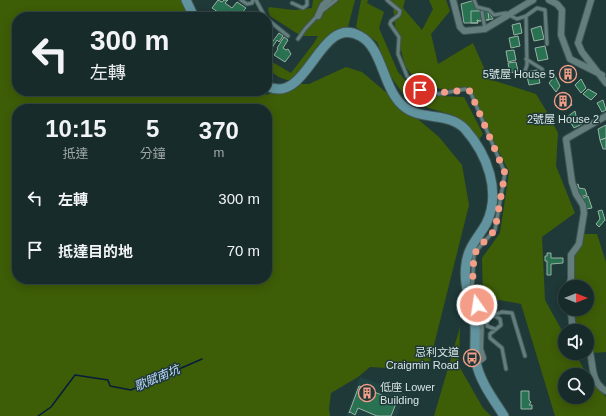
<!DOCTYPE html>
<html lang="zh-TW">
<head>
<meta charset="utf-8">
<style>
  body { margin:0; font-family:Helvetica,"Noto Sans TC",sans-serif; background:#203332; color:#f1f3f6; height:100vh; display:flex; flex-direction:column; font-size:15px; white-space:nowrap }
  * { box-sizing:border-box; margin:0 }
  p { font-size:13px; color:#9ea7a8 }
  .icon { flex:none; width:22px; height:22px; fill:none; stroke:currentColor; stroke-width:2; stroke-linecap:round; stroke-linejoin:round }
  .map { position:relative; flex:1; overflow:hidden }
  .side { position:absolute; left:12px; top:104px; width:260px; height:180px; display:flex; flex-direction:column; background:#172b2a; border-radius:16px; box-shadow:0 2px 10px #0003,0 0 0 1px #364747 }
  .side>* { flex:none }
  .guide { position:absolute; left:12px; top:12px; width:260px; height:84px; border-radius:16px; box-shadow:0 2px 10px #0003,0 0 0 1px #364747; background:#172b2a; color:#f1f3f6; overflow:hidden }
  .needle { width:26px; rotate:90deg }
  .tools { position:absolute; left:558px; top:280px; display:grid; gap:8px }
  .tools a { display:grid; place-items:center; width:36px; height:36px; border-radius:50%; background:#172b2a; box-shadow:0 2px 10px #0003,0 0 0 1px #364747; font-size:20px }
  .pin { position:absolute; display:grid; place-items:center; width:34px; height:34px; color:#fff; margin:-17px; border:2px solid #fff; border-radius:50%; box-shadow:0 1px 4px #0007 }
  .me { position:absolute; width:44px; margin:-22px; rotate:347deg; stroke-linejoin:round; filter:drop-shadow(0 0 3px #0008) }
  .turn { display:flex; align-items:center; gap:14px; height:84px; padding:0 12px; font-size:18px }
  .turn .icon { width:52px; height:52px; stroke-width:2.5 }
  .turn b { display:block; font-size:28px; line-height:34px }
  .eta { display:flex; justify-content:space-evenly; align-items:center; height:68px; text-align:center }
  .eta b { font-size:24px; font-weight:600; line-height:28px }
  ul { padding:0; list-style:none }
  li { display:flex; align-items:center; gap:12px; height:52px; padding:0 12px }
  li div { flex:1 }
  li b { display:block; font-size:15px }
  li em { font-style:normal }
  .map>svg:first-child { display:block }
  .built { fill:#214443 }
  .green { fill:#3e5d07; fill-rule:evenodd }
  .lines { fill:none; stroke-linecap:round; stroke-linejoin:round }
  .stream { stroke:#051d3c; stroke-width:1.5 }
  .building { fill:#287151; stroke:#9ab1a4 }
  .lane-casing { stroke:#415756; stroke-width:5 }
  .street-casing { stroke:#415756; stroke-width:8 }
  .secondary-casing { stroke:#415756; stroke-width:11 }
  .lane { stroke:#637e7d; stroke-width:3 }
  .street { stroke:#637e7d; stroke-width:6 }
  .secondary { stroke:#61949f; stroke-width:9 }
  .lane-bridge-casing { stroke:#415756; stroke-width:5; stroke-linecap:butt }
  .lane-bridge { stroke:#637e7d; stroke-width:3 }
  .route { stroke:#f49e89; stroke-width:7; stroke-dasharray:0 12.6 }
  .labels { text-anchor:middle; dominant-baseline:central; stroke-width:3; stroke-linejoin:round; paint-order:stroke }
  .poi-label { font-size:11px; fill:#d7e6e5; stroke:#1f3938; text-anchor:end }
  .water-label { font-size:12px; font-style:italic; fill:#c1dbff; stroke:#1f3938 }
</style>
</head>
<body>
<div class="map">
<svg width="606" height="416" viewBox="0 0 606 416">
  <rect width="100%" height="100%" fill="#1f3938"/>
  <path class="built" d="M360,377L406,394L397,416H346Z"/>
  <path class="green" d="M0,0H183L193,17H17V91H261L266,95L298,84H309L346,67L362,72L439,137L462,165L469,205L430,361L403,369L370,367L358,377L331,393L329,409L330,416H0ZM17,109H267V279H17Z
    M313,0H355L348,27L333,34L291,81C279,78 267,73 267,59L291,73L314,43L318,36H301L270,16L268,10L269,7L294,10L312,8Z
    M361,0H368L367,3L384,12L379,28L398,72L418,95L464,97L483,134L478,141L466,125L452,115L409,102L389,74L377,42L356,27Z
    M386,0H405L403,8L422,30L433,9L429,0H446L450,11L431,34L438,64L473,43L489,79L536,94L547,112L558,133L556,166L575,213L542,237L545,300L565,336V353H575L587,375L606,397V416H555L521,304L483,297L482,258L500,233L509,172L469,91L421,87L405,66L395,26L393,6ZM565,375H587V397H565Z
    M583,234H597L606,262V352L593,353L587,339V331H581L574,322L573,309H587V287H571L573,257Z
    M460,327L459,366L483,408L491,416H434Z"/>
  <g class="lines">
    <path class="stream" d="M38,416L51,407L75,375L108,380L110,386L131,390L202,359"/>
  </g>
  <path class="building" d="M218,0L222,2L224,0H228L225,3L232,8L237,2L246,8L240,15L234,11L229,17H225L212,8Z
    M475,0L476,9L488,11L493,19L479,21L477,20L478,23H464L461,4Z
    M471,11H488L489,20L479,21L477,20L478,23H471Z
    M520,23L522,33L514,35L512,25Z
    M541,26L544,39L534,41L531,29Z
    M279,33L283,36L279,42L277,40L270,51L267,49V37L270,36L273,41Z
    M518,36L520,46L511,48L509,38Z
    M284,37L288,40L283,48L286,50L288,49L291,54L285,62L274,55L278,49L277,48Z
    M545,46L548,59L538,61L535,48Z
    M514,50L516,60L508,62L506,51Z
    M516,62L518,71L510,73L508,63Z
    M570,67L574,76L568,81L563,72Z
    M537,70L540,83L529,85L526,72Z
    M555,76L560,86L556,92L549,83Z
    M581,79L586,88L581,93L575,85Z
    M588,89L597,94L591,100L583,94Z
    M566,93L568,96L565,97L567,101L570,100L572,105L564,109L558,99Z
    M603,100L606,110L602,112L597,103Z
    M575,111L577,120L579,118L582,124L574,128L567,117Z
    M606,125V138L600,140L598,129Z
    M606,138V149H603L600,140Z
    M578,184L579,188L585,189L587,195L580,197L576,185Z
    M588,196L592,208L586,209L583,198Z
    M602,210L605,220L599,227L596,224L600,219L598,211Z
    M547,253H551V258H563V263L551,264V275H547V261H545V256H547Z
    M359,386L397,401L391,416H377L358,408L355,415L350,412L349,413Z
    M521,391H529V400L531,402L529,405H532V409H521Z"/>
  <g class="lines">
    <g class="lane-casing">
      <path id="lane" d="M241,0L247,4L252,3L253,0
        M256,0L265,17
        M387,0L400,11L399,15L391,21L390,24L399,37L398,54L407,76L415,87L439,94L465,89L470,91L505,173L495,230L482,244L474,254L472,292L481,318L493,315L500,319L501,325L490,334V338L502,348L506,369
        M474,0L477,7L489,10L494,15L506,13
        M292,3L303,8L307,5V0
        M322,11L336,0
        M482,12L485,29
        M509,15L517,19L526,16L537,8L545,10L547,44
        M267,19L288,36
        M298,39L305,29L318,15
        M526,59L542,69L544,76
        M525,71L527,65L526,16
        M502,312L512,313L525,356"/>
    </g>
    <g class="street-casing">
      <path id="street" d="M453,0L460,27L464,31L485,29L533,0
        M549,0L557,4L562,10L561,35L570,59L602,75
        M591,0L578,43L582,52L606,83
        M318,16L323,5L329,0
        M569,287L571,278V255L579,244L584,213L583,205L576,194L572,182L566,139L606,116
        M571,309L572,323L578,331
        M587,343C595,359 588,381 606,391
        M476,363L483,358L480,349L481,318"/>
    </g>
    <g class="secondary-casing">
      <path id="secondary" d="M186,0L194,17
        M267,86C308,107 319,13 360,36C382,47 383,88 402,105C420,122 448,111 465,129C487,154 502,192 486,224C478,238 468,247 466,264C463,283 470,299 474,317C477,332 473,348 476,362C480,382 494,400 504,416"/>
    </g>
    <use href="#lane" class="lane"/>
    <use href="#street" class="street"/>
    <use href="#secondary" class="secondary"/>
    <g class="lane-bridge-casing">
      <path id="lane-bridge" d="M495,329L487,326V319L490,316L502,312"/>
    </g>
    <use href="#lane-bridge" class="lane-bridge"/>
  </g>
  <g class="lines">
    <path class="route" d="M420,90L439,94L449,91H470L505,173L495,230L482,244L474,254L472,292L477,305"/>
  </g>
  <defs>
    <g id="building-ring" transform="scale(0.9)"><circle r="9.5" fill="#1f3938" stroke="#f49e89" stroke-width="1.5"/><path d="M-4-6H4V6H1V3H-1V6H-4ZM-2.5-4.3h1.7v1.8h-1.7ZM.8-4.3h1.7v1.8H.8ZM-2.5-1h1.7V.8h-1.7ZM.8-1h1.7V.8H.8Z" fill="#f49e89"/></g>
    <g id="bus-ring" transform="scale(0.9)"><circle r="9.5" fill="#1f3938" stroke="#f49e89" stroke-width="1.5"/><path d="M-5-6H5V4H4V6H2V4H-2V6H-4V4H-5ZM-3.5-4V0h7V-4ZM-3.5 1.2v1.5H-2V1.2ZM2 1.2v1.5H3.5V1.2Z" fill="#f49e89"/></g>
  </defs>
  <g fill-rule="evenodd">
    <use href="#building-ring" x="568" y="74"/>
    <use href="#building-ring" x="563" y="101"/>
    <use href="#bus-ring" x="472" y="358"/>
    <use href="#building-ring" x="367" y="393"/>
  </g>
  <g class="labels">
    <g class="poi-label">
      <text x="555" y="74">5號屋 House 5</text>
      <text x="563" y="119" text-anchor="middle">2號屋 House 2</text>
      <text x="459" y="352">忌利文道<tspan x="459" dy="13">Craigmin Road</tspan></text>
      <text x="380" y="387" text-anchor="start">低座 Lower<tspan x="380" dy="13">Building</tspan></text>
    </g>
    <g class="water-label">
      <text transform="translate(157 378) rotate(-23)">歌賦南坑</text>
    </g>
  </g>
</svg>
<div class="tools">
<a><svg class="needle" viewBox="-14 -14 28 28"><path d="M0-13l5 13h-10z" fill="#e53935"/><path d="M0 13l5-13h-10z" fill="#9ea7a8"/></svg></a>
<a><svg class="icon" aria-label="sound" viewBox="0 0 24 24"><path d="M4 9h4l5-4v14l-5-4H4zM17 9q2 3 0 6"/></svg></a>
<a><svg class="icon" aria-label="search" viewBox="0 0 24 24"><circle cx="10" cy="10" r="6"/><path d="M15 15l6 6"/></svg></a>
</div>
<div class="pin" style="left:420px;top:90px;background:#d93025"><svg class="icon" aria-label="arrive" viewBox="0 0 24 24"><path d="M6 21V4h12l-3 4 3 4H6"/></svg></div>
<svg class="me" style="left:477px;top:305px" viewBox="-20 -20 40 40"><circle r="17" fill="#f49e89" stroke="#fff" stroke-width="3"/><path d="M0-11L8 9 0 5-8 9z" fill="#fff"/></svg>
<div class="guide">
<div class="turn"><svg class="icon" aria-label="left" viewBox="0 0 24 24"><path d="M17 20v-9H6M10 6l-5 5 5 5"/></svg><div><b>300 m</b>左轉</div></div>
</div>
<section class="side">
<div class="eta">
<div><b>10:15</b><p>抵達</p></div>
<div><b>5</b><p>分鐘</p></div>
<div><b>370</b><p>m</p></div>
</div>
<ul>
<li><svg class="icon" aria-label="left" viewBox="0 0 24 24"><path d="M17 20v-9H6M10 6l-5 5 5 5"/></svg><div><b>左轉</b></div><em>300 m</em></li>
<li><svg class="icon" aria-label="arrive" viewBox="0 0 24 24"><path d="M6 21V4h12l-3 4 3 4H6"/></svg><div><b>抵達目的地</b></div><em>70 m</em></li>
</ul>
</section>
</div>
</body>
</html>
